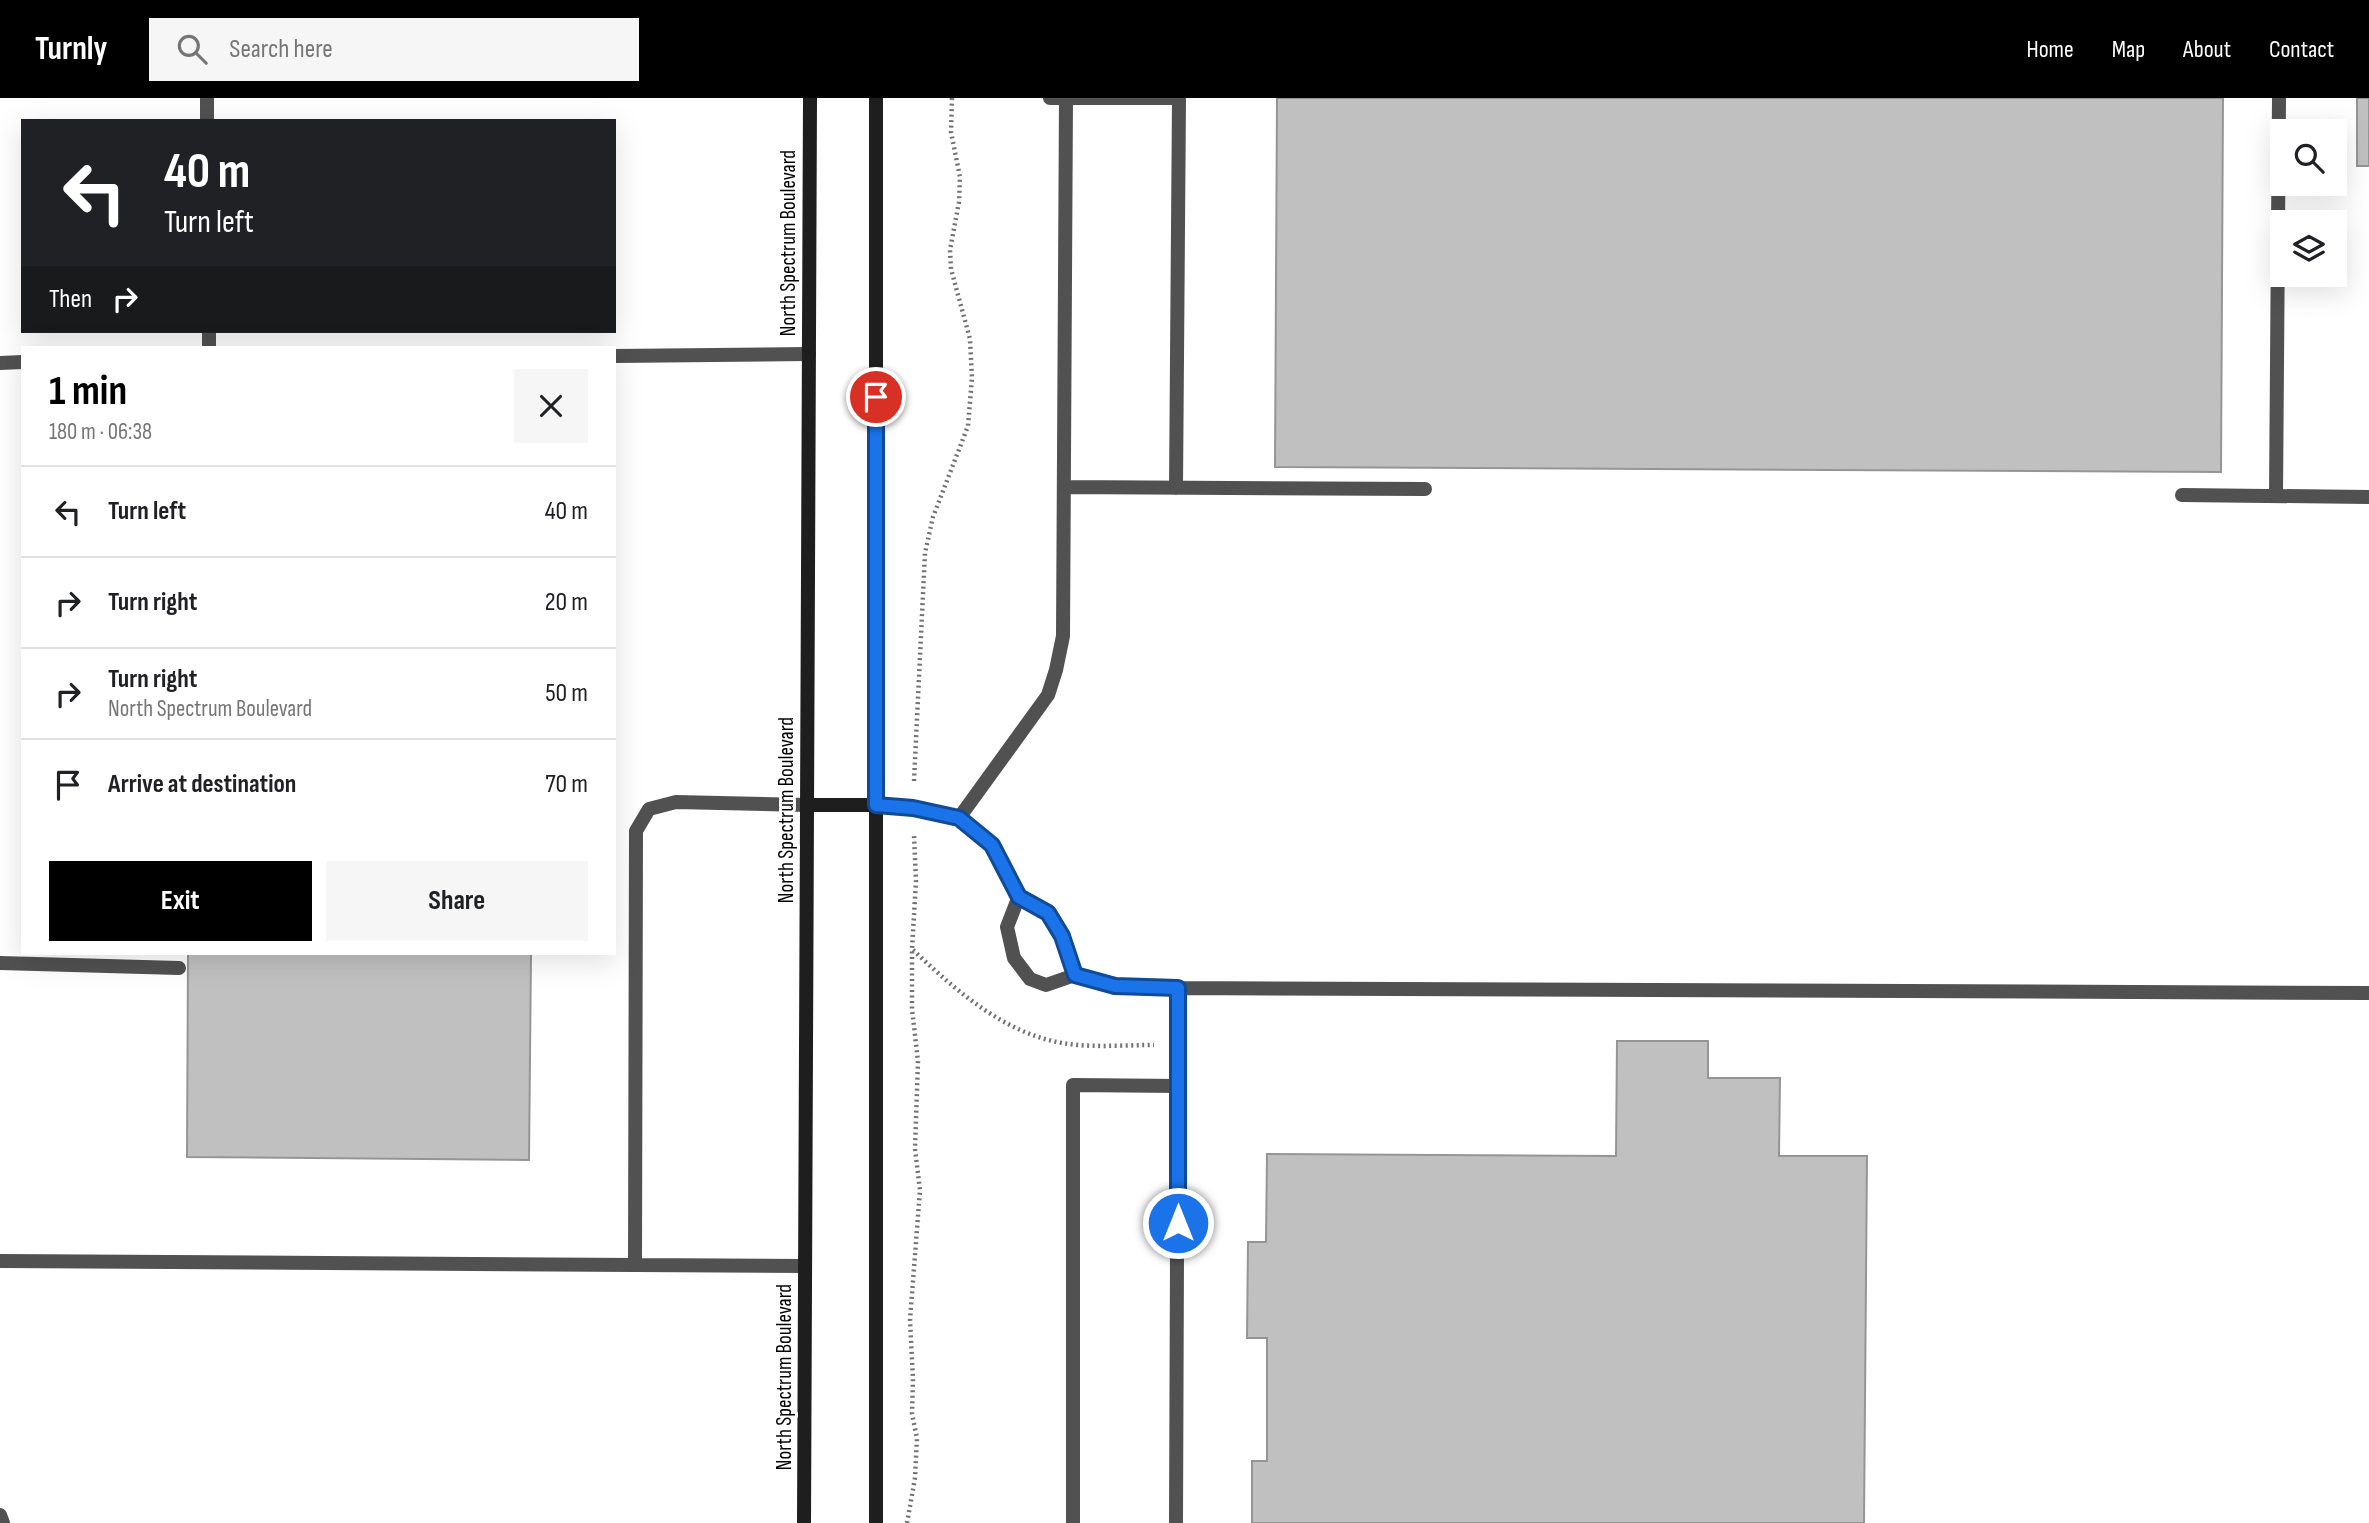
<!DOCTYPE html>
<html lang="en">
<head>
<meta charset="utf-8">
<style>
  body { margin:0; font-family:"Sofia Sans Condensed",sans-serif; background:#f6f6f6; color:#202124; height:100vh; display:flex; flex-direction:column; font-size:26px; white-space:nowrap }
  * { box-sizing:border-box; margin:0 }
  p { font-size:23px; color:#757577 }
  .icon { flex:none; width:38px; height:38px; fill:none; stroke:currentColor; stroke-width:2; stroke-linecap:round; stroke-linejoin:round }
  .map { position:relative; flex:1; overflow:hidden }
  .details { position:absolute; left:21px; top:248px; width:595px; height:609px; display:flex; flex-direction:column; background:#fff; border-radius:0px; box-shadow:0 7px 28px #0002 }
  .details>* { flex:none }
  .top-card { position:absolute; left:21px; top:21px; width:595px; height:214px; border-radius:0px; box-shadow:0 7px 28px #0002; background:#202124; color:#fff; overflow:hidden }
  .buttons { position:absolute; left:2270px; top:21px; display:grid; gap:14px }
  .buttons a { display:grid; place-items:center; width:77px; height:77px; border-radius:0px; background:#fff; box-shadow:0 7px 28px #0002; font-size:35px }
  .pin { position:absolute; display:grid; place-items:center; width:60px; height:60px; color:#fff; margin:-30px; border:4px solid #fff; border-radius:50%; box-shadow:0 2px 7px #0007 }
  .me { position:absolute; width:77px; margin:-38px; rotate:0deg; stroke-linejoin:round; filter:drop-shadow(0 0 5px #0008) }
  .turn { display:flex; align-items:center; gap:24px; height:147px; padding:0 28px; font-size:32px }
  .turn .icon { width:91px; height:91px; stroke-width:2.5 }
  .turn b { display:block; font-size:49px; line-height:60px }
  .then { display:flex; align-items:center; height:66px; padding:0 28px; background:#0003; gap:14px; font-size:26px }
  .round { display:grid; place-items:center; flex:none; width:74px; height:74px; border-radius:0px; background:#f6f6f6 }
  .headline { display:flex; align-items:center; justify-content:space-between; height:119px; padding:0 28px }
  h1 { font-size:42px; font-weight:700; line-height:52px; color:#000 }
  .action { display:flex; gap:14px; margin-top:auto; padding:14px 28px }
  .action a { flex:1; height:80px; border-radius:0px; background:#000; color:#fff; font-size:28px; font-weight:700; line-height:80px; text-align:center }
  .action a+a { background:#f6f6f6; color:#202124 }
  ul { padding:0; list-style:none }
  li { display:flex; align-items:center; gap:21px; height:91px; padding:0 28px; border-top:2px solid #e0e0e0 }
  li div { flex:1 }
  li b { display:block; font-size:26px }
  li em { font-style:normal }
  header { display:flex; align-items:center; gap:42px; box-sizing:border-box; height:98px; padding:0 35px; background:#000; color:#fff }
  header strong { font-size:33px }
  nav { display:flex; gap:38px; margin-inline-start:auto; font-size:24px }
  .search { width:490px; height:63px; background:#f6f6f6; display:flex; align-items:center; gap:18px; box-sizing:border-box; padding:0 24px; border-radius:0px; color:#757577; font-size:26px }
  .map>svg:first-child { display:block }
  .building { fill:#c0c0c0; stroke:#959595; stroke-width:2 }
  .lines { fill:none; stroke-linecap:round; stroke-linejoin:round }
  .path { stroke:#737373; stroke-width:4.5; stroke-dasharray:2 3.5; stroke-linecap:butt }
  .lane { stroke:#515151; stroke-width:14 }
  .secondary { stroke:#1e1e1e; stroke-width:14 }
  .route-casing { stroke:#114b97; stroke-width:18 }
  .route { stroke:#1a73e8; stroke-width:12 }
  .labels { text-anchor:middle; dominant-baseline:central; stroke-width:6; stroke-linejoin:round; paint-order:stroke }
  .street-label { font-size:21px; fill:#000; stroke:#fff }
</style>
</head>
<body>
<header>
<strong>Turnly</strong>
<div class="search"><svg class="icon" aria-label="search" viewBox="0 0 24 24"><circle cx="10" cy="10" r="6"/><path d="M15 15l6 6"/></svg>Search here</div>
<nav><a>Home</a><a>Map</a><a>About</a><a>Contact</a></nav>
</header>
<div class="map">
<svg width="2369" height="1425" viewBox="0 0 2369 1425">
  <rect width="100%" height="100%" fill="#fff"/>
  <path class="building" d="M1277,0H2223L2221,374L1275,369Z
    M2357,0H2369V68H2357Z
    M188,856H531L529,1062L187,1059Z
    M1617,943H1708V980H1780L1779,1058H1867L1864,1425H1252V1363H1267V1240H1247L1248,1144H1266L1267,1056L1616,1058Z"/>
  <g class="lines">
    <path class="path" d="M914,683L925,455L933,419L968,328L972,280L970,241L951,171L950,152L959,104L960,79L951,34L952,0
      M913,852C960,896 1011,942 1078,947C1103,949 1129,947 1154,947
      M907,1425L915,1380L917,1340L912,1316L913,1281L910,1222L920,1092L915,1051L918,963L912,911V851L916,783L914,737"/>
    <path class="lane" d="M207,0V23
      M1050,0H1179
      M209,233V250
      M614,258L809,256
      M0,265L23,264
      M1064,389L1425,391
      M1176,390L1179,0
      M2182,397L2369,399
      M2276,398L2279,0
      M876,707L913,710L959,720L992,747L1019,798L1048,815L1062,837L1075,877L1046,887L1030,881L1014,860L1007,829L1019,798
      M959,720L1048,597L1056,572L1063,538L1066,0
      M0,865L179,870
      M1075,877L1115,888L1178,890L2369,895
      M0,1163L805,1168
      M635,1167L636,733L649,711L676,704L807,707
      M0,1417L3,1425
      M1073,1425V987L1179,988
      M1176,1425L1178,890"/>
    <path class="secondary" d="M876,0V1425
      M807,707H876
      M804,1425L810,0"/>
  </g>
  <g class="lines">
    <g class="route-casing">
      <path id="route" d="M876,299V707L913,710L959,720L992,747L1019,799L1048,815L1062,838L1075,877L1115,888L1178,890V1125"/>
    </g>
    <use href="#route" class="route"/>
  </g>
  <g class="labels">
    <g class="street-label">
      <text transform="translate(788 145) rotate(-90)">North Spectrum Boulevard</text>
      <text transform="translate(786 712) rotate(-90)">North Spectrum Boulevard</text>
      <text transform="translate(784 1279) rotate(-90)">North Spectrum Boulevard</text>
    </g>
  </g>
</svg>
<div class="buttons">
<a><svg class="icon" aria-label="search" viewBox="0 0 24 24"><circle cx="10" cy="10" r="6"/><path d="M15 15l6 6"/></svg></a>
<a><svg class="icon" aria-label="layers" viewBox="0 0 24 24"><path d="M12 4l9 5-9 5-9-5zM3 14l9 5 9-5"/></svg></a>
</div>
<div class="pin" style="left:876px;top:299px;background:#d93025"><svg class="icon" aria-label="arrive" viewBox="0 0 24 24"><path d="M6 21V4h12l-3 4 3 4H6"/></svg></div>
<svg class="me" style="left:1178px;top:1125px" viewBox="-20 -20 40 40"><circle r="17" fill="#1a73e8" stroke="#fff" stroke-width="3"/><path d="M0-11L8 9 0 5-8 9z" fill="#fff"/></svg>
<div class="top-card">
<div class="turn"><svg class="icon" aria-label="left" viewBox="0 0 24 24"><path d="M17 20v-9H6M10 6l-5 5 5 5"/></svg><div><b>40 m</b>Turn left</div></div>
<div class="then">Then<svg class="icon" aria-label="right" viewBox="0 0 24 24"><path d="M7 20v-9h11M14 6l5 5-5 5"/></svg></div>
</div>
<section class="details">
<div class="headline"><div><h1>1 min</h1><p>180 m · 06:38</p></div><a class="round"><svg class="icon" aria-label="close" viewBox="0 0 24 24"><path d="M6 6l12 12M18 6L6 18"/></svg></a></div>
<ul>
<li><svg class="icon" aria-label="left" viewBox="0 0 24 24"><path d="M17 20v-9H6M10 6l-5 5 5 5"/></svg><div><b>Turn left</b></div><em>40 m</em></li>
<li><svg class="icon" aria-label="right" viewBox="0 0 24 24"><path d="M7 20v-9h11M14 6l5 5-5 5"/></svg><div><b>Turn right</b></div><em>20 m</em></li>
<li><svg class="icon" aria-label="right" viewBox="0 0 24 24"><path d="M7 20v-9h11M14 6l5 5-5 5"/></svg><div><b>Turn right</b><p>North Spectrum Boulevard</p></div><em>50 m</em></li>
<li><svg class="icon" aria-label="arrive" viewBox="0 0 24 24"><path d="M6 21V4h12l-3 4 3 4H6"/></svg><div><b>Arrive at destination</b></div><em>70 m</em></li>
</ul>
<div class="action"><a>Exit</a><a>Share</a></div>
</section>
</div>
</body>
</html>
